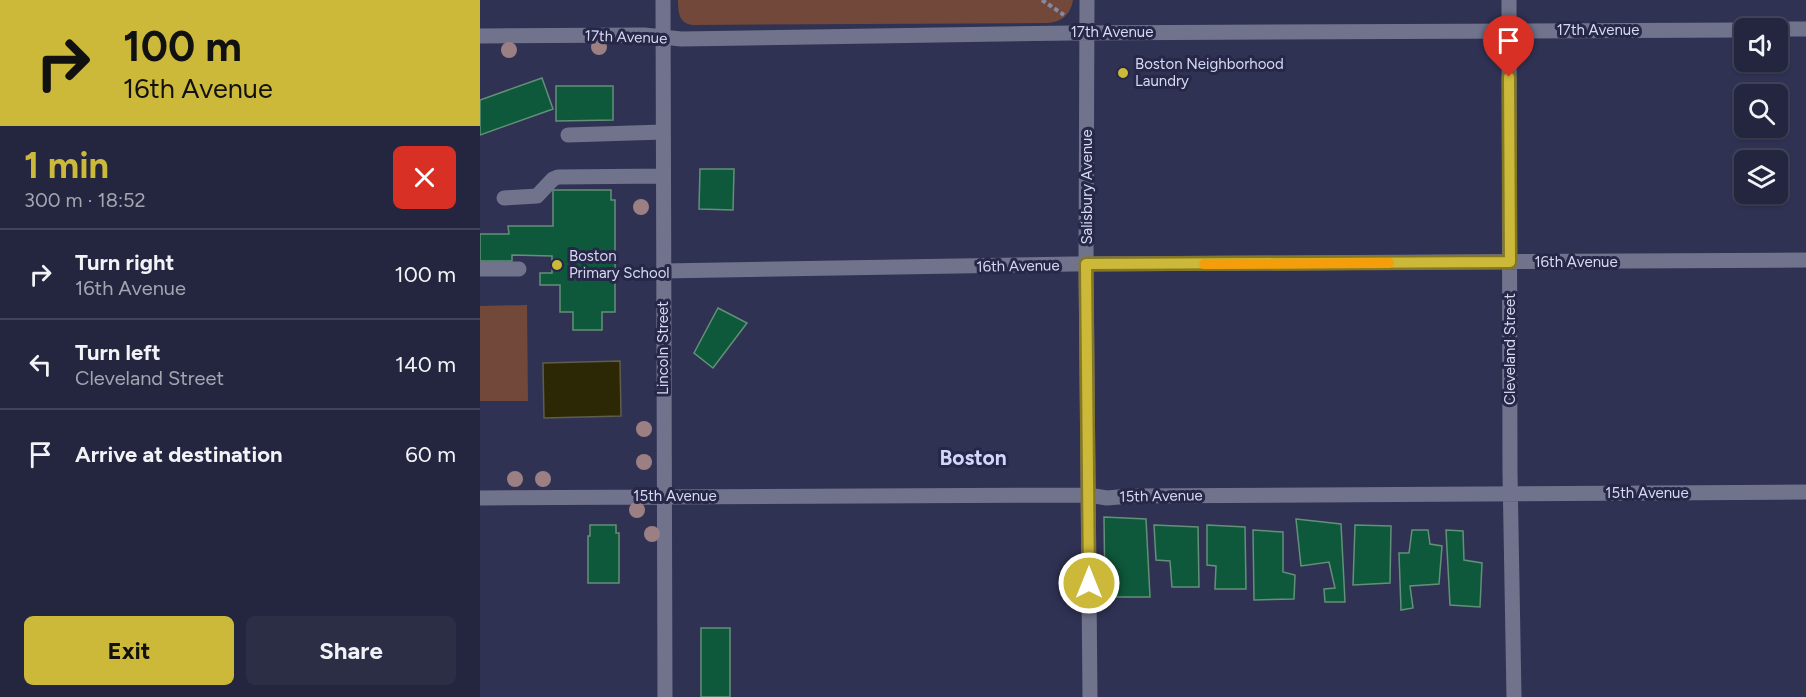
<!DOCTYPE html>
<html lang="en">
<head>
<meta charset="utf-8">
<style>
  body { margin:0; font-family:Figtree,sans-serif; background:#2c2e46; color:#f1f3f6; height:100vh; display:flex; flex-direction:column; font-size:22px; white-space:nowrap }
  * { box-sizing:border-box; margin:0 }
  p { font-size:20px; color:#a3a5b0 }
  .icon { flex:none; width:33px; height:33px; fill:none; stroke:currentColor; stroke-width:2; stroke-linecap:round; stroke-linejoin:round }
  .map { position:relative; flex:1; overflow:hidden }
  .drawer { display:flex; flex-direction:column; background:#24263f; width:480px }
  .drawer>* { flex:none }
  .hud { background:#ccb939; color:#111; overflow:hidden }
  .tools { position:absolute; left:1254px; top:18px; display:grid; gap:12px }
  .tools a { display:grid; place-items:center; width:54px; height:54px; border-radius:9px; background:#24263f; box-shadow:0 2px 4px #0004,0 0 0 2px #414359; font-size:30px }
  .pin { position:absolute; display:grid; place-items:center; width:51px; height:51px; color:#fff; margin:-62px -26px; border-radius:50% 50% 50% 0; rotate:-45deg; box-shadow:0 0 6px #0007 }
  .pin .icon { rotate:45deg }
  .me { position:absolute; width:66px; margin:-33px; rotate:0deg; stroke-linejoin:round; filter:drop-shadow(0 0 4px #0008) }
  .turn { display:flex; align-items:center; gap:21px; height:126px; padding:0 24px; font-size:27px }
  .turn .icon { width:78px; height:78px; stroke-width:2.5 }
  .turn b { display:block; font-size:42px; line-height:51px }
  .round { display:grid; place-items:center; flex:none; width:63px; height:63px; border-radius:9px; background:#2c2e46 }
  .overview { display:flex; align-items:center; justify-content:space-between; height:102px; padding:0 24px }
  h1 { font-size:36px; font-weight:700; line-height:45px; color:#ccb939 }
  .button { display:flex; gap:12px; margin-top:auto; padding:12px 24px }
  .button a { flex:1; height:69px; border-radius:9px; background:#ccb939; color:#111; font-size:24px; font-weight:700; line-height:69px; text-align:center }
  .button a+a { background:#2c2e46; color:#f1f3f6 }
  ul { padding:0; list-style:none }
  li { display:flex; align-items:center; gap:18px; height:90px; padding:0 24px; border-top:2px solid #414359 }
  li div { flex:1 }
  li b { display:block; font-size:22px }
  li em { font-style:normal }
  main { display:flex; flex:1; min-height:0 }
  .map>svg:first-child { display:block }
  .green { fill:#714839 }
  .water { fill:#2c2705; stroke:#5f5d4b; stroke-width:1.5 }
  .building { fill:#0e583b; stroke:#639078; stroke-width:1.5 }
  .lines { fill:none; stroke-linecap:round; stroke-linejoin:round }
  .path { stroke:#8588a3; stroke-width:4; stroke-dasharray:4.5 3; stroke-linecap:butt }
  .minor { stroke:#71738c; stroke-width:15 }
  .tree { fill:#9c7f83 }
  .route-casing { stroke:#857825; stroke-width:15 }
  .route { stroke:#ccb939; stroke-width:10 }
  .slow { stroke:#f59e0b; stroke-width:10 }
  .poi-dot { fill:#ccb939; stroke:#272749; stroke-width:2 }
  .labels { text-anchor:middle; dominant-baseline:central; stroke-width:6; stroke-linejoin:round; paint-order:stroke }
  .street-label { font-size:15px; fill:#d7daef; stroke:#272749 }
  .poi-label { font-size:15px; fill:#d7daef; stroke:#272749; text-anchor:start }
  .district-label { font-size:21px; font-weight:bold; fill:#d3d6fa; stroke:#272749 }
</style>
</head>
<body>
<main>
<section class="drawer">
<div class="hud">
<div class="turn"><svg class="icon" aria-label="right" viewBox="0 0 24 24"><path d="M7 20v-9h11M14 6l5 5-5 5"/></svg><div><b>100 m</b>16th Avenue</div></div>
</div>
<div class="overview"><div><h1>1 min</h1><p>300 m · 18:52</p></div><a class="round" style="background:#d93025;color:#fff"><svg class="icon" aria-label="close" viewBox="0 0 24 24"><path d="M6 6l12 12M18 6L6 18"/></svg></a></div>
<ul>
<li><svg class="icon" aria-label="right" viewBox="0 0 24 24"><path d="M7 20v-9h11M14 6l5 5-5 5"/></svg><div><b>Turn right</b><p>16th Avenue</p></div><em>100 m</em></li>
<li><svg class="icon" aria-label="left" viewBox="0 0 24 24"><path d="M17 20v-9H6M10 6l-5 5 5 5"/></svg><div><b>Turn left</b><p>Cleveland Street</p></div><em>140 m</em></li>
<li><svg class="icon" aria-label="arrive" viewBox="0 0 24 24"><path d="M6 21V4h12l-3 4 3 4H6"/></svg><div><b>Arrive at destination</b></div><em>60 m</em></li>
</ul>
<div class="button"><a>Exit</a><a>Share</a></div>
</section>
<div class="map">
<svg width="1326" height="697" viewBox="0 0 1326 697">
  <rect width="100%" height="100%" fill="#303254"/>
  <path class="green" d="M198,0H593C591,14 582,22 568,23L214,25C199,24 198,13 198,0Z
    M47,305L48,401H0V306Z"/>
  <path class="water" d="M140,361L141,416L64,418L63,363Z"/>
  <path class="building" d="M62,78L73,109L0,135V100Z
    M76,86H133V120L76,121Z
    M220,169H254L253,210L219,209Z
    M73,190H131V200H135V312H122V330H93V312H80V285H60V273H72V256L32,255V261H0V234H29L28,226H73Z
    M238,308L267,323L233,368L214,353Z
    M624,517L666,519L670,597H625Z
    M816,519L861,524L865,602H845L844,589L855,588L849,562L821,566Z
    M110,525H136V533H139V583H108V536H110Z
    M674,525L718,527L719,587H692L690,561L676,560Z
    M727,525L765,527L766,589H735L736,566L727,565Z
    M875,525L911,526L910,583L873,585Z
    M773,530L803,532V572L815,575L814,599L774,600Z
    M932,530H948L950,544L962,546L959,584L930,586L933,608L921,610L919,553H929Z
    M966,530L983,531L984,560L1002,563L1000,607L970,605Z
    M221,628H250V697H221Z"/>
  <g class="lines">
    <path class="path" d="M562,0L584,15"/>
    <path class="minor" d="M183,0L185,697
      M607,0L606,264L610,697
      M1029,0L1030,472L1034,697
      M1298,29H1326
      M0,36L164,35L201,39L592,33L1264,30
      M88,135L183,132
      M24,198L57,196L73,179L78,177L183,176
      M0,269H39
      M183,271L593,264L1326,260
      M0,498L608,495L627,498L651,496L1326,492"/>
  </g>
  <g class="tree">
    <circle cx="119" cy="47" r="8"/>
    <circle cx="29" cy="50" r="8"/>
    <circle cx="161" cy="207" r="8"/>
    <circle cx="164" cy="429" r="8"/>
    <circle cx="164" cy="462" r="8"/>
    <circle cx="35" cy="479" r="8"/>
    <circle cx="63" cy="479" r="8"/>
    <circle cx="157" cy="510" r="8"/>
    <circle cx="172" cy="534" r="8"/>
  </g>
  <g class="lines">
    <g class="route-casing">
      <path id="route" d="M609,583L606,264L1030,262L1029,77"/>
    </g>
    <use href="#route" class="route"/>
    <path class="slow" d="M724,264L909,263"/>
  </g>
  <g class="poi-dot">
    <circle cx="643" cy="73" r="6"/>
    <circle cx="77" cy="265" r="6"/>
  </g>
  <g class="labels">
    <g class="street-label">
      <text x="1118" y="30">17th Avenue</text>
      <text x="632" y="32">17th Avenue</text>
      <text transform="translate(146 37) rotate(2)">17th Avenue</text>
      <text transform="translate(607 187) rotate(-90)">Salisbury Avenue</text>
      <text x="1096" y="262">16th Avenue</text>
      <text transform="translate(538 266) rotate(-1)">16th Avenue</text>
      <text transform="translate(183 348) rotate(-90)">Lincoln Street</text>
      <text transform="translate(1030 349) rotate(-90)">Cleveland Street</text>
      <text x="1167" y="493">15th Avenue</text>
      <text x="195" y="496">15th Avenue</text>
      <text transform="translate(681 496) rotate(-1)">15th Avenue</text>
    </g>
    <g class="poi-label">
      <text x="655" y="64">Boston Neighborhood<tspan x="655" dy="17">Laundry</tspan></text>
      <text x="89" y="256">Boston<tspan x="89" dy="17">Primary School</tspan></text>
    </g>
    <g class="district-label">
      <text x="493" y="457">Boston</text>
    </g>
  </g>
</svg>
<div class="tools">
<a><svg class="icon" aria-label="sound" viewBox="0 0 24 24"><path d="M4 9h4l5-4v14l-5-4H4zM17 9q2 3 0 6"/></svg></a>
<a><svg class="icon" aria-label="search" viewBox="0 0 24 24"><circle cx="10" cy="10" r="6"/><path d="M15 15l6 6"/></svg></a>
<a><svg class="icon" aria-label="layers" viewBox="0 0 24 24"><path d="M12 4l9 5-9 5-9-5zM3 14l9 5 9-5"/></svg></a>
</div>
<div class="pin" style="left:1029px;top:77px;background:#d93025"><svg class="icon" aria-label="arrive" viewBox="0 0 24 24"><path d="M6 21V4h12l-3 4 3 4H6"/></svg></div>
<svg class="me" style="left:609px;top:583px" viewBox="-20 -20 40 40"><circle r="17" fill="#ccb939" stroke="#fff" stroke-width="3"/><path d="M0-11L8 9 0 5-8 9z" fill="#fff"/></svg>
</div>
</main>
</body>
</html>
